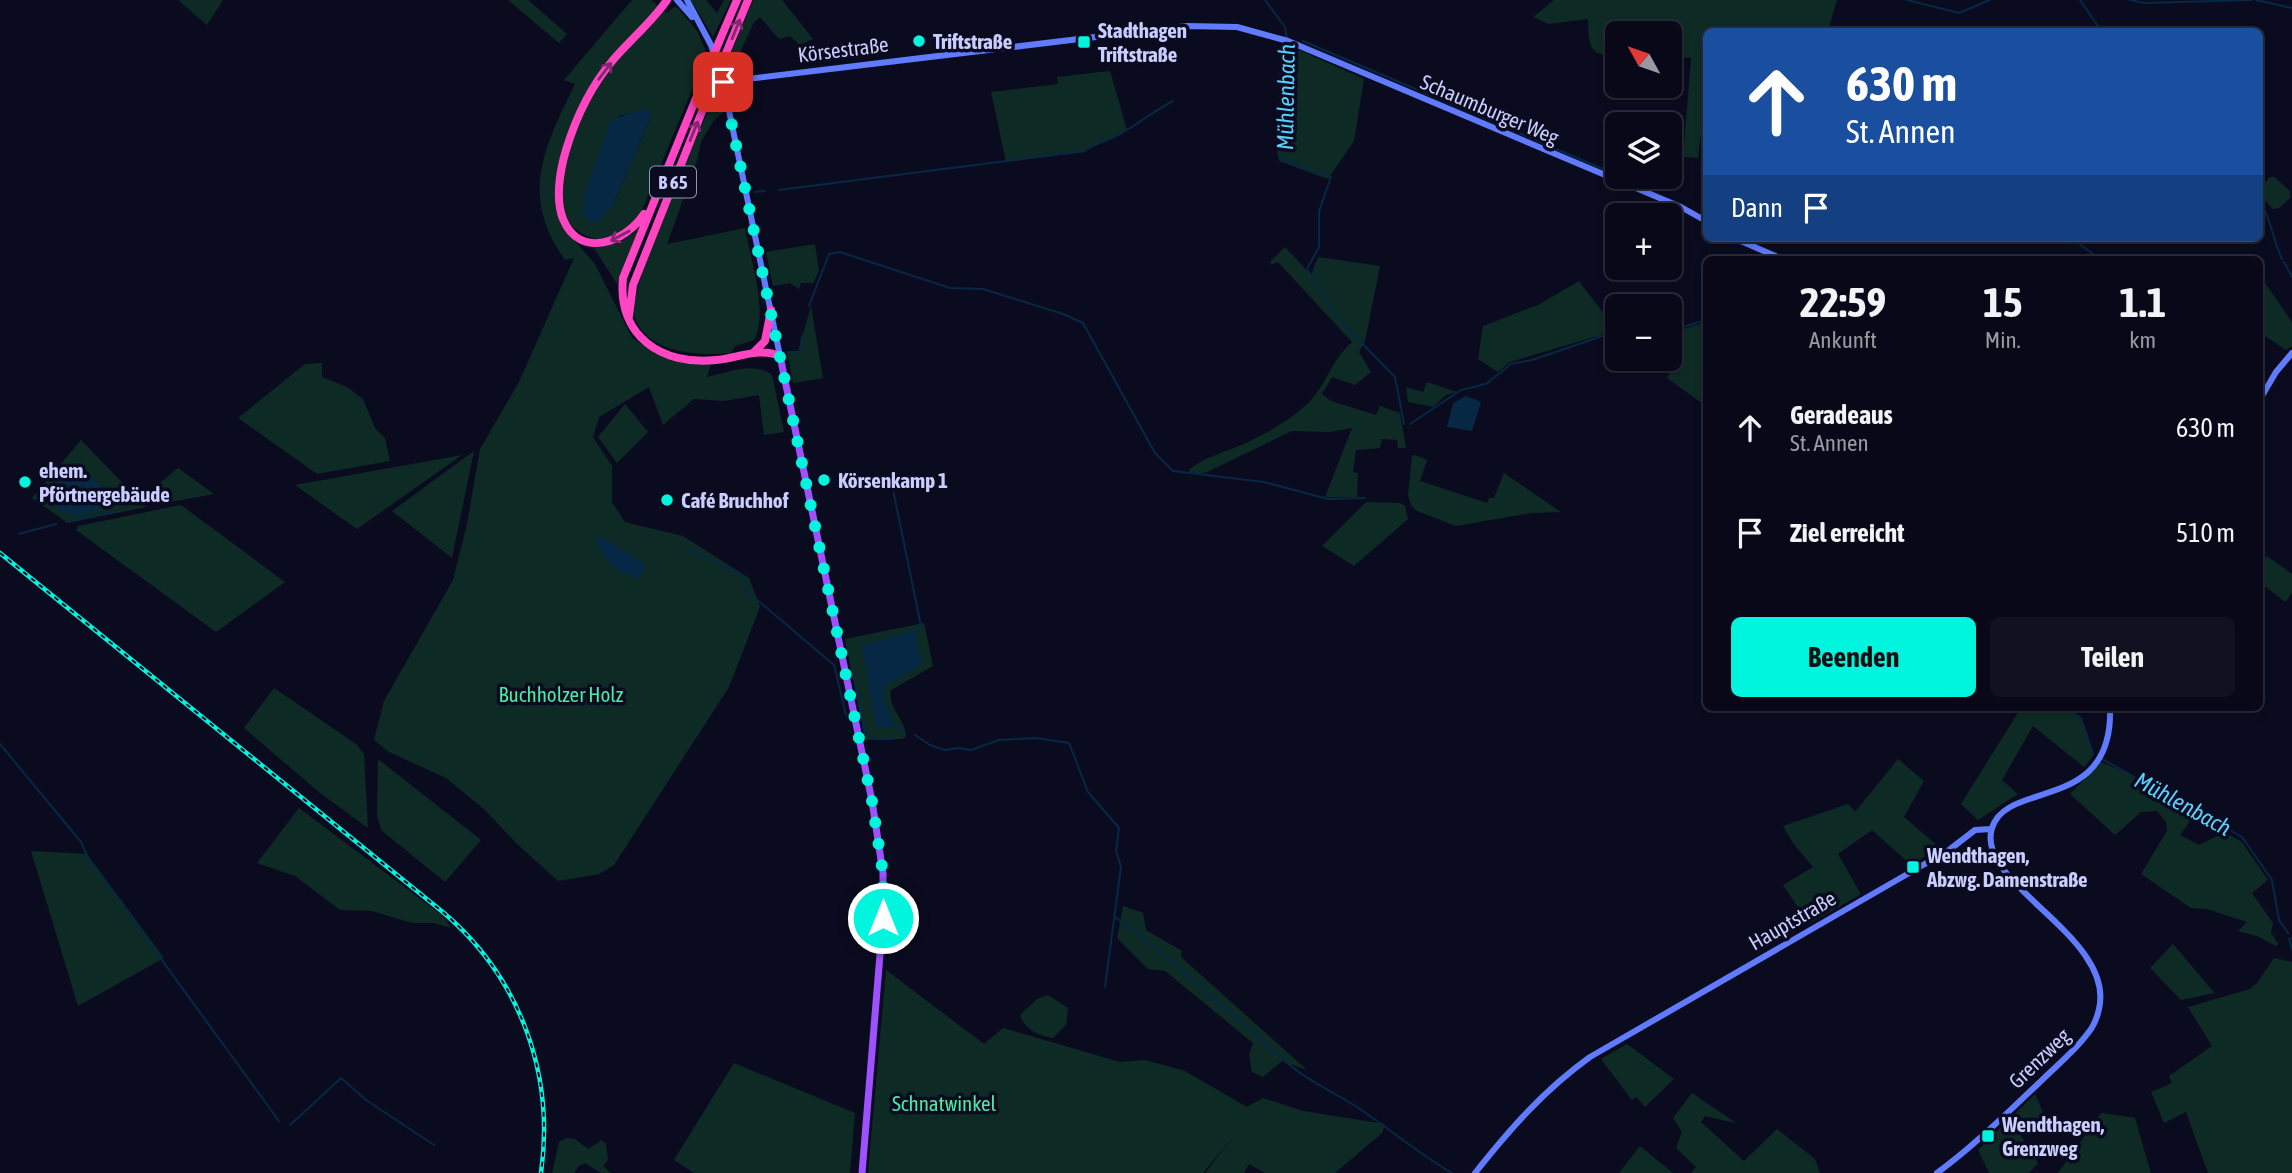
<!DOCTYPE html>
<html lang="de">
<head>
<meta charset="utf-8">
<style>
  body { margin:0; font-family:"Asap Condensed",sans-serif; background:#111121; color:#f1f3f6; height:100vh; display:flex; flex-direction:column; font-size:26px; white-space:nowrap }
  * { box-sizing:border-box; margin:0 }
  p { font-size:23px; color:#989aa2 }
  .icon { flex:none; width:38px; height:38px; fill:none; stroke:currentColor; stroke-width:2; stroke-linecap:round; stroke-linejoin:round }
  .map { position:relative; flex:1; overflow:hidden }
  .details { position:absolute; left:1703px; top:256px; width:560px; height:455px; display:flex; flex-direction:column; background:#080818; border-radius:10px; box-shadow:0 4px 10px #0003,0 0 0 2px #292937 }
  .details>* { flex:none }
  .hud { position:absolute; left:1703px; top:28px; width:560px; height:214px; border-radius:10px; box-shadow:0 4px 10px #0003,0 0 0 2px #292937; background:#1a4fa0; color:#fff; overflow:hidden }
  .needle { width:46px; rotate:310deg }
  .buttons { position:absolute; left:1605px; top:21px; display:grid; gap:14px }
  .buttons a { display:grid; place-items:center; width:77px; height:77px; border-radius:10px; background:#080818; box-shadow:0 4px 10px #0003,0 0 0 2px #292937; font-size:35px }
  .pin { position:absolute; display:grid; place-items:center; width:60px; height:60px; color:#fff; margin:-30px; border-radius:14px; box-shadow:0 4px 10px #0006 }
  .me { position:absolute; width:77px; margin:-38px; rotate:0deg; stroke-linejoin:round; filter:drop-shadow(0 0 5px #0008) }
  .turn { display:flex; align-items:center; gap:24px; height:147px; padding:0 28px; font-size:32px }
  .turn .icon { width:91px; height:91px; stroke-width:2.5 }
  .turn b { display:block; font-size:49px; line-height:60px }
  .then { display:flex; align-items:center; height:66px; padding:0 28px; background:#0003; gap:14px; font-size:26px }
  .eta { display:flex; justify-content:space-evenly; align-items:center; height:119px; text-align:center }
  .eta b { font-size:42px; font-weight:700; line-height:49px }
  .cta { display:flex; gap:14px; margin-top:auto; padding:14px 28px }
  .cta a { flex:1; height:80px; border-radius:10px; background:#00f5df; color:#111; font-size:28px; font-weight:700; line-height:80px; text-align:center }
  .cta a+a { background:#111121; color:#f1f3f6 }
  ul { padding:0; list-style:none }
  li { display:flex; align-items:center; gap:21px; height:105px; padding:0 28px }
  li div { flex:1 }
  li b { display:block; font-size:26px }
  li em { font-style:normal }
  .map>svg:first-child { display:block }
  .green { fill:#0d2b24; fill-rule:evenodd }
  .water { fill:#062844 }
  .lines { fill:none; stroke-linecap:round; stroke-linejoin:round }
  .stream { stroke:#062844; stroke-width:2 }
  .secondary { stroke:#617bff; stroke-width:6 }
  .primary { stroke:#9d51ff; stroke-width:7 }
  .highway { stroke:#ff45c2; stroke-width:8 }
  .rail-casing { stroke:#00f5df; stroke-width:4.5 }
  .rail { stroke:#0b0b20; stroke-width:2; stroke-dasharray:5; stroke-linecap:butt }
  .highway-bridge { stroke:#ff45c2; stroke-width:8 }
  .oneway { stroke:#852871 }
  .route { stroke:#00f5df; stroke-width:12; stroke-dasharray:0 21.6 }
  .poi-dot { fill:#00f5df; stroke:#0b0b20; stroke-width:2.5 }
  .labels { text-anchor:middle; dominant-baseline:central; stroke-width:7; stroke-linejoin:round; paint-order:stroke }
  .shield { fill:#0b0b20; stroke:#9194bc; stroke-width:2 }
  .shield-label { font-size:19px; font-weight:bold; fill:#caceff }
  .poi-label { font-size:21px; font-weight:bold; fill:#caceff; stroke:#0b0b20; text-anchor:start }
  .street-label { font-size:21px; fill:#caceff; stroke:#0b0b20 }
  .park-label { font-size:21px; fill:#4beaa4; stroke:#0b0b20 }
  .water-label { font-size:23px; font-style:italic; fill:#58d1ff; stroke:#0b0b20 }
</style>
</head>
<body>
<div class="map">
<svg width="2292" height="1173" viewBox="0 0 2292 1173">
  <rect width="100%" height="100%" fill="#0b0b20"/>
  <path class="green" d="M178,0H223L207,25Z
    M508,0H528L567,34L559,43Z
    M632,0H651L667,13L674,7L678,8L697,31L707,54L640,215L630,228L605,240C532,234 571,145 586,103L581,101L561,152L559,220L566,231L595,264L632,338L657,354L711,363L707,377C728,372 753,361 772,375L784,432L764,435L759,395L724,401L694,399L663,425L649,387L599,417L593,437L612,466V502L625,522L683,536L749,578L760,607L729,687L614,865L599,874L558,881L515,842L485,810L446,778L389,752L374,740L384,701L453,580L467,524L480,449L519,382L574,258L565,260C519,196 544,148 575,84L564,80ZM632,114L651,116L613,205L620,115Z
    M691,0H706L717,13L724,0H731L713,37Z
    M753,0H782L813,39L800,45L790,36L779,39L760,17L754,22L732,70L730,56Z
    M1554,0H1837L1828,31L1706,32V123L1702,124L1698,158L1683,157L1691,58L1670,56V33H1617V56C1587,56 1589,44 1588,19L1548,24L1533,17Z
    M1288,45L1364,79L1354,141L1328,179L1279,161L1277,153L1280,61L1284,46Z
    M1110,71L1127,130C1114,140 1097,142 1085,152L1006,162L991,92L1058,84L1057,77Z
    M719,87L724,112L714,120L701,142L697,161L667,244L745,228C750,258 769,314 754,340L736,346L730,353C699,356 649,354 635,318C625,290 703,124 719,87Z
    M2270,177H2274L2290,191V198L2279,208L2273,209L2259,195V189Z
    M635,232L637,233L617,284L594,248L621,242Z
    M815,244L819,271L813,283H801L799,289L790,283L773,286L766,252Z
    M1285,247L1311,275L1318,257L1380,266L1365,341L1359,352L1371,372L1355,385L1332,377L1322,394L1331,401L1376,415L1380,406L1400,413L1406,448H1398L1397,440L1382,439L1380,448L1356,450L1353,472L1358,473L1357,497H1325L1352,428L1330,432L1292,431L1205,473H1189L1190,469C1204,458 1218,454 1234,448C1258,438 1289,422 1308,403C1326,386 1332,359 1352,342L1278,262L1271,265L1270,262Z
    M1579,281C1589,296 1602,308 1609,324L1601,335L1510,362L1498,372L1478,359L1483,326L1538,305Z
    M2265,283L2292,322V346L2286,350L2259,332V289Z
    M811,306L823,378L793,383L787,351L798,352Z
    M1706,322V406L1667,378L1672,369L1670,333Z
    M322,363V377L347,387L363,399L375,428L385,438L390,461L317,474L238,418L305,364Z
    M1427,382L1457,392L1446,395L1433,407L1408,402L1406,387L1423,392Z
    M625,404L648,432L617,463L598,437Z
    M81,440L146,507L68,523L32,498Z
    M474,451L452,558L392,511Z
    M462,455L357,529L295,485Z
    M1415,455L1427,460L1420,481L1487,503L1489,498H1494L1504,473L1561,512L1531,513L1456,526L1417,511L1411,505L1408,495L1412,456Z
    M178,468L214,494L155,505L145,495Z
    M1366,502L1400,503L1405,506L1408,519L1354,566L1322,546Z
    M181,505L285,582L216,632L76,530L78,526Z
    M2267,556L2292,574V593L2285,602L2261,583L2259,585V565Z
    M924,623L933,666L891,690C887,708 907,721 906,737L902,739L865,740L845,639Z
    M274,688L356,744L364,754L368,828L320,793L244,728Z
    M2016,707H2064L2081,717L2093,756L2084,767L2033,726L2002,780L2018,794L1978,820L1961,804L2019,711Z
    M378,759L481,840L445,882L381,830L377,815Z
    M1898,759L1924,781L1904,817L1939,847L1911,865L1872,830L1838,854L1861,894L1809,924L1783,885L1813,867L1793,843L1783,826L1848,804L1855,812Z
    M2101,762L2140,779L2196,813L2180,835L2199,845L2225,832L2242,842L2268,880L2252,893L2273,923L2271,932L2278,944L2276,946L2257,936L2238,931L2247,922L2207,909L2191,908L2141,874L2167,831L2166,822L2157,811L2141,812L2115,835L2070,794Z
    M299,808L443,916L451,928L434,923H412L372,911L340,910L295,876L257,863Z
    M31,851L87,854L164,958L78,1006Z
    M1123,906L1143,913L1146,930L1182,951L1181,957L1307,1070L1282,1061L1263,1077L1252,1072L1249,1055L1253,1043L1165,971L1148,969L1117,938Z
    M2173,944L2212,990L2215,993L2181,1000L2150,968Z
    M2274,958L2292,962V1173H2208L2186,1112L2164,1123L2151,1092L2172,1083L2169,1076L2212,1046L2188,1007L2250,989L2257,983Z
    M886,970L984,1044L1003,1028L1120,1062L1145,1060L1185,1071L1247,1107L1263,1098L1303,1111L1385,1124L1382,1133L1335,1173H1265L1249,1164L1244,1173H1205L1233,1137L1203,1173H868Z
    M1048,995L1068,1008L1066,1025L1053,1038C1038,1035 1026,1031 1020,1015L1037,999Z
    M1627,1044L1674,1079L1645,1107L1636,1097L1632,1100L1601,1059Z
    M734,1063L855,1113L850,1173H694L674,1160Z
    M1692,1093L1736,1123L1705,1116L1701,1122L1744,1161L1777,1129L1815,1159L1820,1173H1691L1696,1167L1676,1148L1682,1132L1673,1118Z
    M2035,1094L2045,1117L2021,1136L2038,1163L2029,1173H1989L1978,1150Z
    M2101,1113L2135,1118L2151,1173H2058Z
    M567,1138L575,1139L588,1149L602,1140L606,1144L608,1160L603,1166L611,1173H601L585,1163L579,1166L574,1173H552L559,1142Z
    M1640,1146L1673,1173H1619Z"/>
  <path class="water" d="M648,108L651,116L613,205L598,222H590L583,215L584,196L610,122C622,114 635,113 648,108Z
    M1466,396L1481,402L1472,431L1447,427L1453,403Z
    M75,461L117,501L79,516L59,510L50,492Z
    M599,535L641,561L644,570L638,579L615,569L601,552L596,539Z
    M915,631L921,665L885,686L883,694L894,727L876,728L862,645Z"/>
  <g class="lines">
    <path class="stream" d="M1265,0L1285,27L1287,39
      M1907,0L1959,13L1990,0
      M2080,0L2102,32
      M2130,0L2144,3L2251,0
      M2256,0L2292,8
      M1303,41L1617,175
      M1287,44L1281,159L1331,177L1319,211V247L1307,269L1338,319L1395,377L1404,424
      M1621,177L1646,187
      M779,190L1084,151C1095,143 1108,141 1120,134C1138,124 1154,111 1173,101
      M755,192L765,191
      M2259,202C2269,212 2274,243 2282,259
      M2072,238L2099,259
      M2284,262L2292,277
      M809,306L829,254L840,252L950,288L983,289L1063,314L1083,323L1155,453L1173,471L1264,482L1328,499L1365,498
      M1670,331L1706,320
      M788,352H800L802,336
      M1410,424L1461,390L1486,384L1511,364L1532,360L1617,331
      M891,480L921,626L914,634
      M66,522L115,512
      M19,534L56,524
      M685,548L742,575L749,593L834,665L846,715
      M853,670L865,733L876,739H892
      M2065,707L2081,718L2093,754
      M891,723L904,732
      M915,735L930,745L945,750L958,748L971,750L999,740L1036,738L1069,743L1088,792L1119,828L1116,851L1121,867L1105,987
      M0,744L81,842L89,860L279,1121
      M2102,759L2242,837L2272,880L2279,920L2288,933
      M1115,917C1178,962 1232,1016 1291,1066C1311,1083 1338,1094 1360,1109C1391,1130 1419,1154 1452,1173
      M2292,938L2289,939L2292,949
      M290,1125L341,1078L366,1100L434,1145"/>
    <path class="secondary" d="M677,0L692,17
      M687,0L711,45L723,82L780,356
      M723,82L1187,26L1237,27L1288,41L1681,207L1706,221
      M1734,238L1782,259
      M2259,401L2276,372L2292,353
      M1475,1173C1510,1129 1544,1090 1590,1057L1949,850L1975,830L1991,829
      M1937,1173C1974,1146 2006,1114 2040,1082C2056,1066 2075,1051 2088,1033C2094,1026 2097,1018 2099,1009C2116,936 1974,884 1992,828C2007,779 2114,814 2110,707"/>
    <path class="primary" d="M780,356L872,801L883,873V918L862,1173"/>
    <path class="highway" d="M719,42L737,0
      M724,58L748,0
      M710,64L623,278C617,336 662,366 716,360C738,358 759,347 780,356
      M644,214C626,242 580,260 563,219C555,199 560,170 566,150C576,117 591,86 613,60C631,39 652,22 667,0
      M629,316L633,285L715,79
      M753,353L765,341L771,310"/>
    <g class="rail-casing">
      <path id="rail" d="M0,553L444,913C520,978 555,1074 541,1173"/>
    </g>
    <use href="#rail" class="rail"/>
    <path class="highway-bridge" d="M710,64L719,42
      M715,79L724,58"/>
  </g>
  <defs><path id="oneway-shaft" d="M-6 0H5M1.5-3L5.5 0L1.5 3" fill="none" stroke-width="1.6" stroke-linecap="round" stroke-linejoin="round" transform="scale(1.75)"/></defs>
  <g class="oneway">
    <use href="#oneway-shaft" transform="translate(736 29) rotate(-68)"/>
    <use href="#oneway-shaft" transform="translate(605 71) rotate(-53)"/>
    <use href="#oneway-shaft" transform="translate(694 131) rotate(-68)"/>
    <use href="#oneway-shaft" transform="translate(620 236) rotate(152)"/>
  </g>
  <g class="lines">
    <path class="route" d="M723,82L872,801L883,873V918"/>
  </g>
  <g class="poi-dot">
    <circle cx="919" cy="41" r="7"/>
    <rect x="1077" y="35" width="14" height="14" rx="3.5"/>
    <circle cx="824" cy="480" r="7"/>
    <circle cx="25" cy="482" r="7"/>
    <circle cx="667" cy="500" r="7"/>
    <rect x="1906" y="860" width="14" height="14" rx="3.5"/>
    <rect x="1981" y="1129" width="14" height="14" rx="3.5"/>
  </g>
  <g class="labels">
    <rect class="shield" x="650" y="166.5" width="46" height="31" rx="5"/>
    <g class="shield-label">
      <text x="673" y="182">B 65</text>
    </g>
    <g class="poi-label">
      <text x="1098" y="30">Stadthagen<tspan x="1098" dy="24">Triftstraße</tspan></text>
      <text x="933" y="41">Triftstraße</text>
      <text x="39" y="470">ehem.<tspan x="39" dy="24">Pförtnergebäude</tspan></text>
      <text x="838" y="480">Körsenkamp 1</text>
      <text x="681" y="500">Café Bruchhof</text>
      <text x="1927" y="855">Wendthagen,<tspan x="1927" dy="24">Abzwg. Damenstraße</tspan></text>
      <text x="2002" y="1124">Wendthagen,<tspan x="2002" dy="24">Grenzweg</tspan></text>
    </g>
    <g class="street-label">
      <text transform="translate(843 49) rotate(-7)">Körsestraße</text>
      <text transform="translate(1490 109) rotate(23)">Schaumburger Weg</text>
      <text transform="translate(1792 920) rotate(-30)">Hauptstraße</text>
      <text transform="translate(2039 1058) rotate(-44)">Grenzweg</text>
    </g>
    <g class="park-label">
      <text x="561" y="694">Buchholzer Holz</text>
      <text x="944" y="1103">Schnatwinkel</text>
    </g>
    <g class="water-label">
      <text transform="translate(1286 97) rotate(-89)">Mühlenbach</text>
      <text transform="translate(2183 804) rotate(29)">Mühlenbach</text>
    </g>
  </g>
</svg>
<div class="buttons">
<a><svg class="needle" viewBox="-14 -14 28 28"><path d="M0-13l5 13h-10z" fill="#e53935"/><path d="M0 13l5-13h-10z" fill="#989aa2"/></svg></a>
<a><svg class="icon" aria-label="layers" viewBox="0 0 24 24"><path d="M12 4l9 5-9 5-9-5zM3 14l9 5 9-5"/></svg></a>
<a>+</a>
<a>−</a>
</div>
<div class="pin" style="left:723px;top:82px;background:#d93025"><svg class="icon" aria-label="arrive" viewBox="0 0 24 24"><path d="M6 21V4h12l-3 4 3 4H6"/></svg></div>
<svg class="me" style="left:883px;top:918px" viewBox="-20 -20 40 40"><circle r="17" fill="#00f5df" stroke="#fff" stroke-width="3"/><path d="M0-11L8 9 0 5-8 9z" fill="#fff"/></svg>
<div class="hud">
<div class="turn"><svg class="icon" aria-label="ahead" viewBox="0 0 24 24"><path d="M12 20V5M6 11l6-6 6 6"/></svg><div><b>630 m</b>St. Annen</div></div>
<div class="then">Dann<svg class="icon" aria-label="arrive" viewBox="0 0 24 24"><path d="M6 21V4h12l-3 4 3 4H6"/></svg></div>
</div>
<section class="details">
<div class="eta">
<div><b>22:59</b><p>Ankunft</p></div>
<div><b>15</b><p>Min.</p></div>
<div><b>1.1</b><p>km</p></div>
</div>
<ul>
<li><svg class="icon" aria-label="ahead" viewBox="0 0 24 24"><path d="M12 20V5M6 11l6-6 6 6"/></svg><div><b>Geradeaus</b><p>St. Annen</p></div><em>630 m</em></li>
<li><svg class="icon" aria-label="arrive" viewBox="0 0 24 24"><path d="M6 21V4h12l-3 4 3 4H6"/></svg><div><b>Ziel erreicht</b></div><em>510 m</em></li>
</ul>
<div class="cta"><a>Beenden</a><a>Teilen</a></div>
</section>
</div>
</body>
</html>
